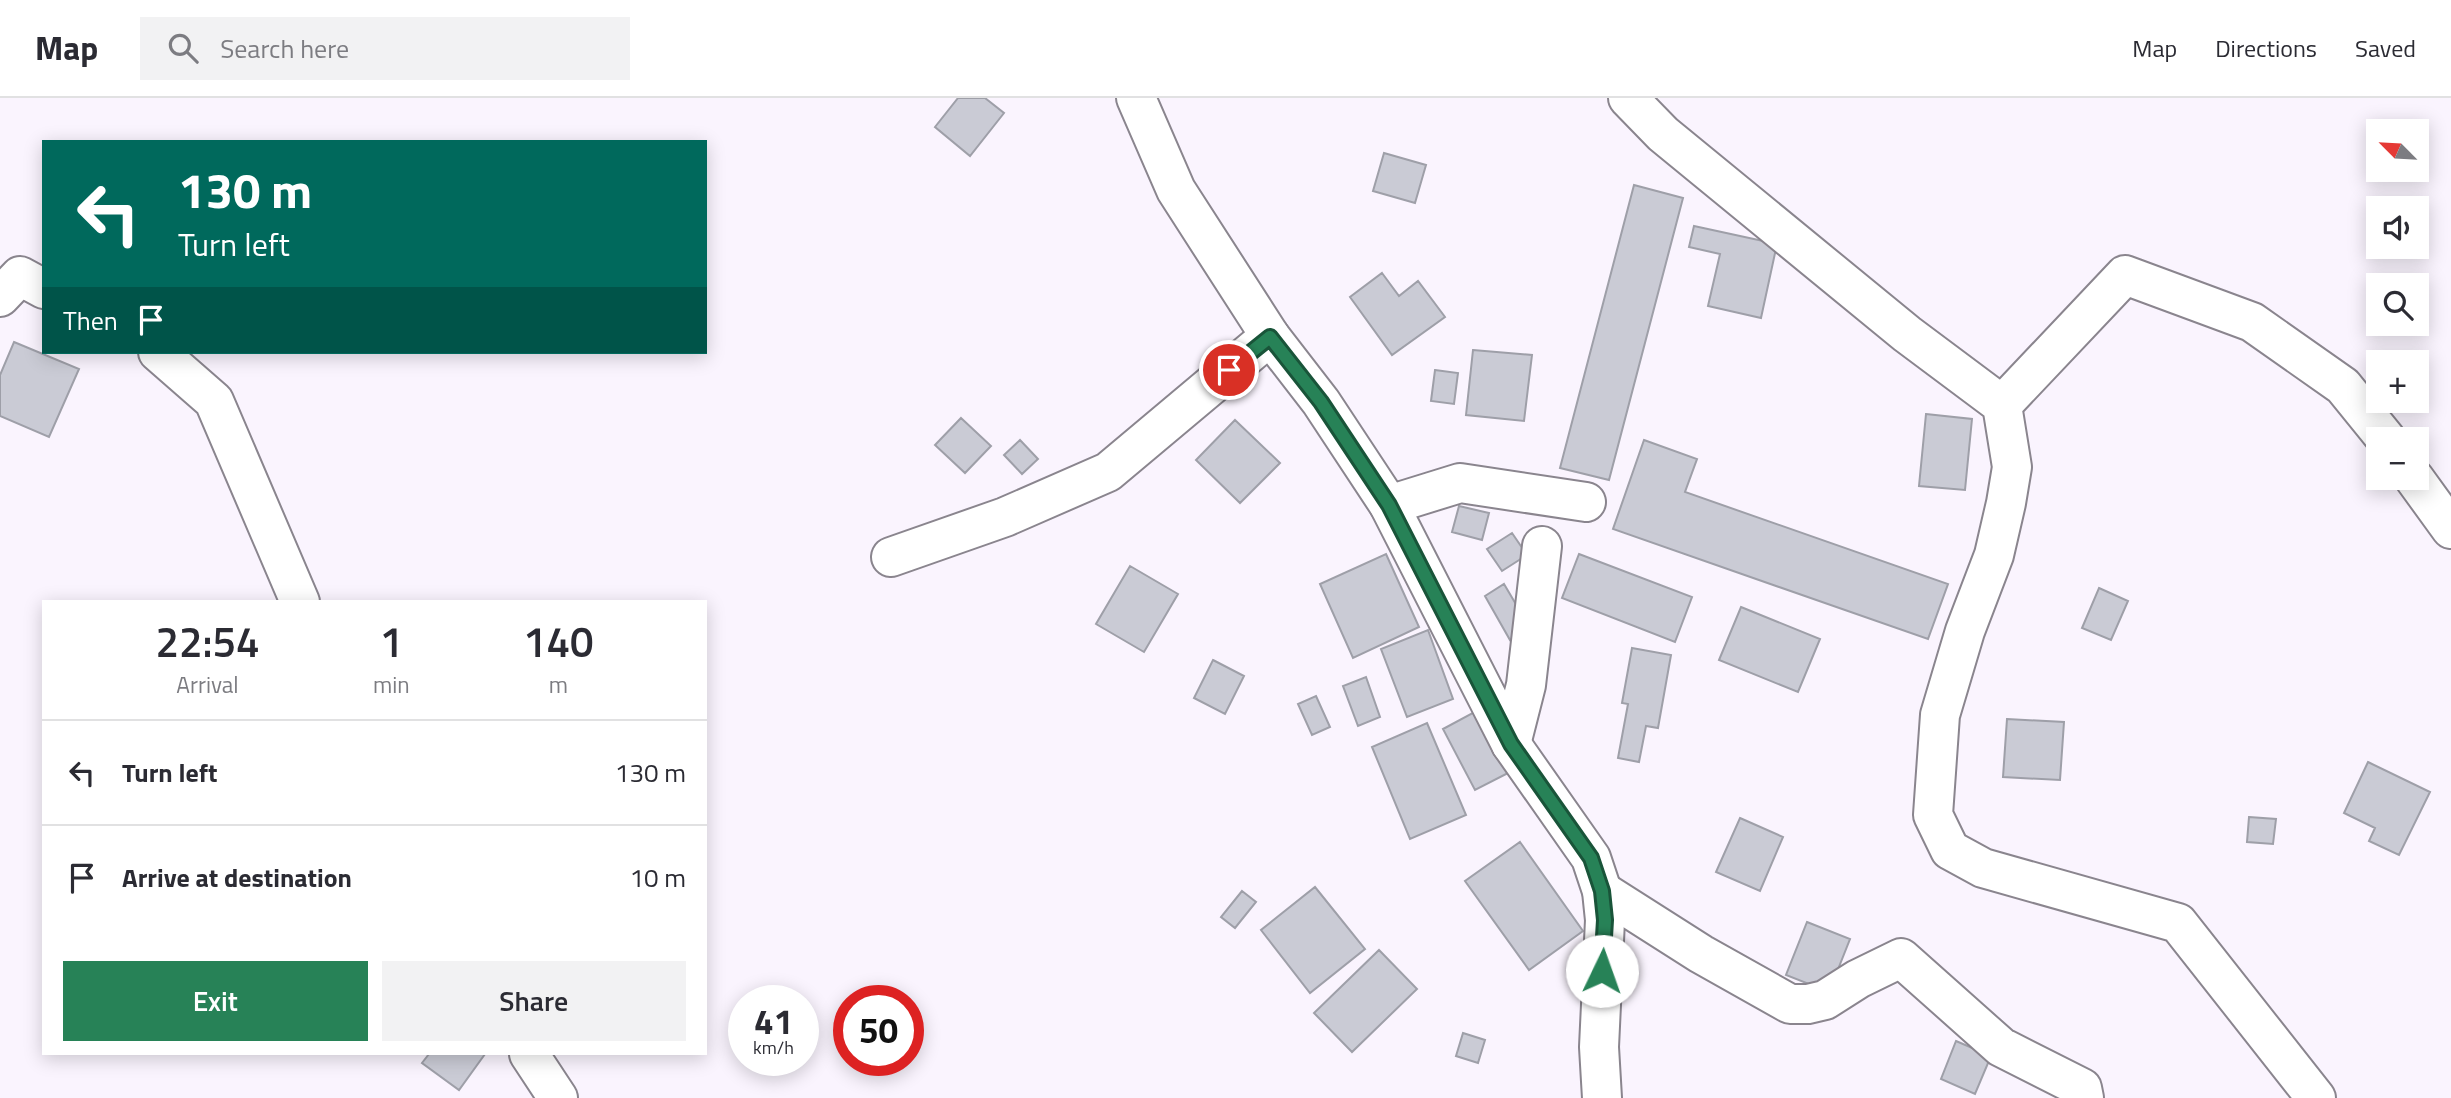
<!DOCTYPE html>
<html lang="en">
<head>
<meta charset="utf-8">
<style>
  body { margin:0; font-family:"Titillium Web",sans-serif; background:#f2f2f3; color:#2b2b33; height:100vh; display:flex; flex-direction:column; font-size:26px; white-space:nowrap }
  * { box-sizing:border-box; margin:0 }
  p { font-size:23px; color:#7c7c81 }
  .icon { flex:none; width:38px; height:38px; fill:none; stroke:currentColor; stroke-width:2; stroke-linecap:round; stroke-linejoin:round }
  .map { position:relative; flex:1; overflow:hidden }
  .drawer { position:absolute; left:42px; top:502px; width:665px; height:455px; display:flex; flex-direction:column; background:#fff; border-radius:0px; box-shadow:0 4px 18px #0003 }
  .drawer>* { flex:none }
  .guide { position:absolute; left:42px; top:42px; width:665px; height:214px; border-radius:0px; box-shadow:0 4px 18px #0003; background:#00695c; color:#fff; overflow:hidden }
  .needle { width:46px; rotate:294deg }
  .tools { position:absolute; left:2366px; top:21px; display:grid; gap:14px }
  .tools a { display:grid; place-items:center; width:63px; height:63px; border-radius:0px; background:#fff; box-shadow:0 4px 18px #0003; font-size:35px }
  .speed { position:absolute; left:728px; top:887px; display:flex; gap:14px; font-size:35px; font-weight:700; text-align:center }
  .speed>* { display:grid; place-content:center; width:91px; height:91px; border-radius:50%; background:#fff; box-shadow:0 4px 18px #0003; line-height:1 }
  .speed small { font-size:18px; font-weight:400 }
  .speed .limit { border:10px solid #d22; background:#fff; color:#111 }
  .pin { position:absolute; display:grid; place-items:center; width:60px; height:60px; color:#fff; margin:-30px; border:4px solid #fff; border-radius:50%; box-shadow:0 2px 7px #0007 }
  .me { position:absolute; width:77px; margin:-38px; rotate:3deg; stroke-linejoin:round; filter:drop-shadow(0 0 5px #0008) }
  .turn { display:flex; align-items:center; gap:24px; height:147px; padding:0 21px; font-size:32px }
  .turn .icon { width:91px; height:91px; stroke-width:2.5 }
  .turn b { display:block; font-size:49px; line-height:60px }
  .then { display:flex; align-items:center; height:66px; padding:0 21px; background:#0003; gap:14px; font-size:26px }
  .eta { display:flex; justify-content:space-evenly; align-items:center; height:119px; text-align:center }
  .eta b { font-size:42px; font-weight:600; line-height:49px }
  .cta { display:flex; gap:14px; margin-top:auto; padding:14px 21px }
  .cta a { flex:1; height:80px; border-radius:0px; background:#278257; color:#fff; font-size:28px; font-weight:600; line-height:80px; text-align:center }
  .cta a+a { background:#f2f2f3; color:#2b2b33 }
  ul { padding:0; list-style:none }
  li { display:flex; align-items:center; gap:21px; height:105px; padding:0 21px; border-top:2px solid #e1e1e2 }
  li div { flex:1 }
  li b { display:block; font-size:26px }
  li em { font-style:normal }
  header { display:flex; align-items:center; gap:42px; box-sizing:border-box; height:98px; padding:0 35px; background:#fff; border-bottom:2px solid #e1e1e2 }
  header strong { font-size:33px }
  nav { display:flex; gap:38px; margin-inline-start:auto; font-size:24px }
  .search { width:490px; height:63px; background:#f2f2f3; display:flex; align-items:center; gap:18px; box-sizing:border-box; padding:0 24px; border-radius:0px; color:#7c7c81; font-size:26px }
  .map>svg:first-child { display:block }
  .building { fill:#cacbd5; stroke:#9e9fa8; stroke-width:2 }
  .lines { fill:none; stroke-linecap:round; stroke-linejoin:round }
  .minor-casing { stroke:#8a858e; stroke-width:42 }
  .major-casing { stroke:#8a858e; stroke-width:42 }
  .minor { stroke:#fff; stroke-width:38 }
  .major { stroke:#fff; stroke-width:38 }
  .route-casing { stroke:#195439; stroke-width:18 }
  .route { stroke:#278257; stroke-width:12 }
</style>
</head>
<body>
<header>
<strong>Map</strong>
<div class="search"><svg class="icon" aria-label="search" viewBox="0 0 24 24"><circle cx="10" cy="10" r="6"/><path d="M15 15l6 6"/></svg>Search here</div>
<nav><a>Map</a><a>Directions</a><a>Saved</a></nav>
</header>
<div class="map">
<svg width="2451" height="1000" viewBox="0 0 2451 1000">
  <rect width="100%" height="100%" fill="#faf4fe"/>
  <path class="building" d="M958,0H985L1004,15L970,58L935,29Z
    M1384,55L1426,67L1415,105L1373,93Z
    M1634,87L1683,100L1609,382L1560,370Z
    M1694,128L1777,146L1761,220L1708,208L1720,156L1689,149Z
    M1382,175L1399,198L1418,183L1445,219L1392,257L1350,199Z
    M14,244L79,271L49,339L0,318V277Z
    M1473,252L1532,257L1524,323L1466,317Z
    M1435,272L1458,275L1454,306L1431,303Z
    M1926,316L1972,321L1965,392L1919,388Z
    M961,320L991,348L965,375L935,347Z
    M1235,322L1280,365L1240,405L1196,362Z
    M1020,342L1038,361L1022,376L1004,357Z
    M1644,342L1697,361L1685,394L1948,486L1928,541L1613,431Z
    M1459,408L1489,415L1482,442L1452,434Z
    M1512,435L1527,457L1502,473L1487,451Z
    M1386,456L1419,529L1353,560L1320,486Z
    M1579,456L1692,499L1675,544L1562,500Z
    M1130,468L1178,496L1144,554L1096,526Z
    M1504,486L1530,530L1510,542L1485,498Z
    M2099,490L2128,503L2111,542L2082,530Z
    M1741,509L1820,541L1798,594L1719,562Z
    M1428,532L1453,601L1407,619L1381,551Z
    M1632,550L1671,557L1658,630L1646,628L1639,664L1618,660L1628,606L1622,605Z
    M1213,562L1244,578L1225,616L1194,600Z
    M1366,579L1380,619L1358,628L1343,588Z
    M1316,598L1330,629L1312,637L1298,606Z
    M1480,611L1512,673L1475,692L1443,631Z
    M2007,621L2064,624L2060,682L2003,679Z
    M1427,625L1466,717L1410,741L1372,649Z
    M2368,664L2430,694L2399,757L2369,743L2375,730L2344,715Z
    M2249,719L2276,721L2273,746L2247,744Z
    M1740,720L1783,739L1760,793L1716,774Z
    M1520,744L1583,833L1529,872L1465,783Z
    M1315,789L1365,851L1310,895L1261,832Z
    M1242,793L1256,804L1235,830L1221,819Z
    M1807,824L1850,841L1829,894L1786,877Z
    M1379,852L1417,891L1352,954L1314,915Z
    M1463,935L1485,942L1478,965L1456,958Z
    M1956,943L1991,958L1975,996L1941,981Z
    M429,956H485L459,992L422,965Z"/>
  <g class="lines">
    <g class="minor-casing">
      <path id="minor" d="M1628,0L1663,36L1907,236L2002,307L2012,369L2006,405L1994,457L1965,533L1940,617L1933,717L1950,752L1983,770L2178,825L2316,1000
        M0,199L20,178L44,191
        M158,254L214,303L300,504
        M2002,307L2125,177L2252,224L2343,288L2386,341
        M2414,380L2451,431
        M1389,407L1460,385L1586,404
        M891,459L1005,419L1108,374L1270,238
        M1511,646L1526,587L1542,448
        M1602,793L1701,856L1790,906H1808L1825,902L1858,881L1901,860L2001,949L2082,990L2084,1000
        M529,956L558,1000"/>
    </g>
    <g class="major-casing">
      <path id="major" d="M1136,0L1176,92L1270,238L1321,304L1389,407L1511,646L1591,760L1602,793L1605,822L1599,949L1602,1000"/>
    </g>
    <use href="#minor" class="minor"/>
    <use href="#major" class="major"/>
  </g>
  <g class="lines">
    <g class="route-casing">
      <path id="route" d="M1229,272L1270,239L1321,304L1389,407L1511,646L1591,760L1602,793L1605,822L1602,873"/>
    </g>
    <use href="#route" class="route"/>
  </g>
</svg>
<div class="tools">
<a><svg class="needle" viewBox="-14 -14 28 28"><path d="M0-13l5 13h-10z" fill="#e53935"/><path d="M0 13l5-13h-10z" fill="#7c7c81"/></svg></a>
<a><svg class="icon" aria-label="sound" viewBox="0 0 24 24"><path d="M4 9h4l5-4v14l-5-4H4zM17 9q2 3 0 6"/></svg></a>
<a><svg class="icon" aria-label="search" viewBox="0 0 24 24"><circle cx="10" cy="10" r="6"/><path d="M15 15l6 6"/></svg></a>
<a>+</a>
<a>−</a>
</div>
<div class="speed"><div>41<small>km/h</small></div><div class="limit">50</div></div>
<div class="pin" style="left:1229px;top:272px;background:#d93025"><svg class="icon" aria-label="arrive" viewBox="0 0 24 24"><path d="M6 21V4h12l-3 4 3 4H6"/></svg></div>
<svg class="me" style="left:1602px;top:873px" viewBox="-20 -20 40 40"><circle r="19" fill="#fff"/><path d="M0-13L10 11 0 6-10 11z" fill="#278257"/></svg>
<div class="guide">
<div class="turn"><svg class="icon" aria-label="left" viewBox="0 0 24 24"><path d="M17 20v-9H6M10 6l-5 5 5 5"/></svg><div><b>130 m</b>Turn left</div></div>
<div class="then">Then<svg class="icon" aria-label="arrive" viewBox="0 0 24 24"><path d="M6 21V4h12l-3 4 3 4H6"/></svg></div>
</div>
<section class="drawer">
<div class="eta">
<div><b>22:54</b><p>Arrival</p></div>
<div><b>1</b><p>min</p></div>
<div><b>140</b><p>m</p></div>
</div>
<ul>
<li><svg class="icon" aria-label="left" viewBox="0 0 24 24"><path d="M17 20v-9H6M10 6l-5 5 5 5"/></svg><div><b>Turn left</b></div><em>130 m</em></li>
<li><svg class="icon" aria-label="arrive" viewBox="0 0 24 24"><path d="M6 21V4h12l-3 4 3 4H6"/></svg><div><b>Arrive at destination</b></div><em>10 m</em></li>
</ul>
<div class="cta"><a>Exit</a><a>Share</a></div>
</section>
</div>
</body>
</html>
